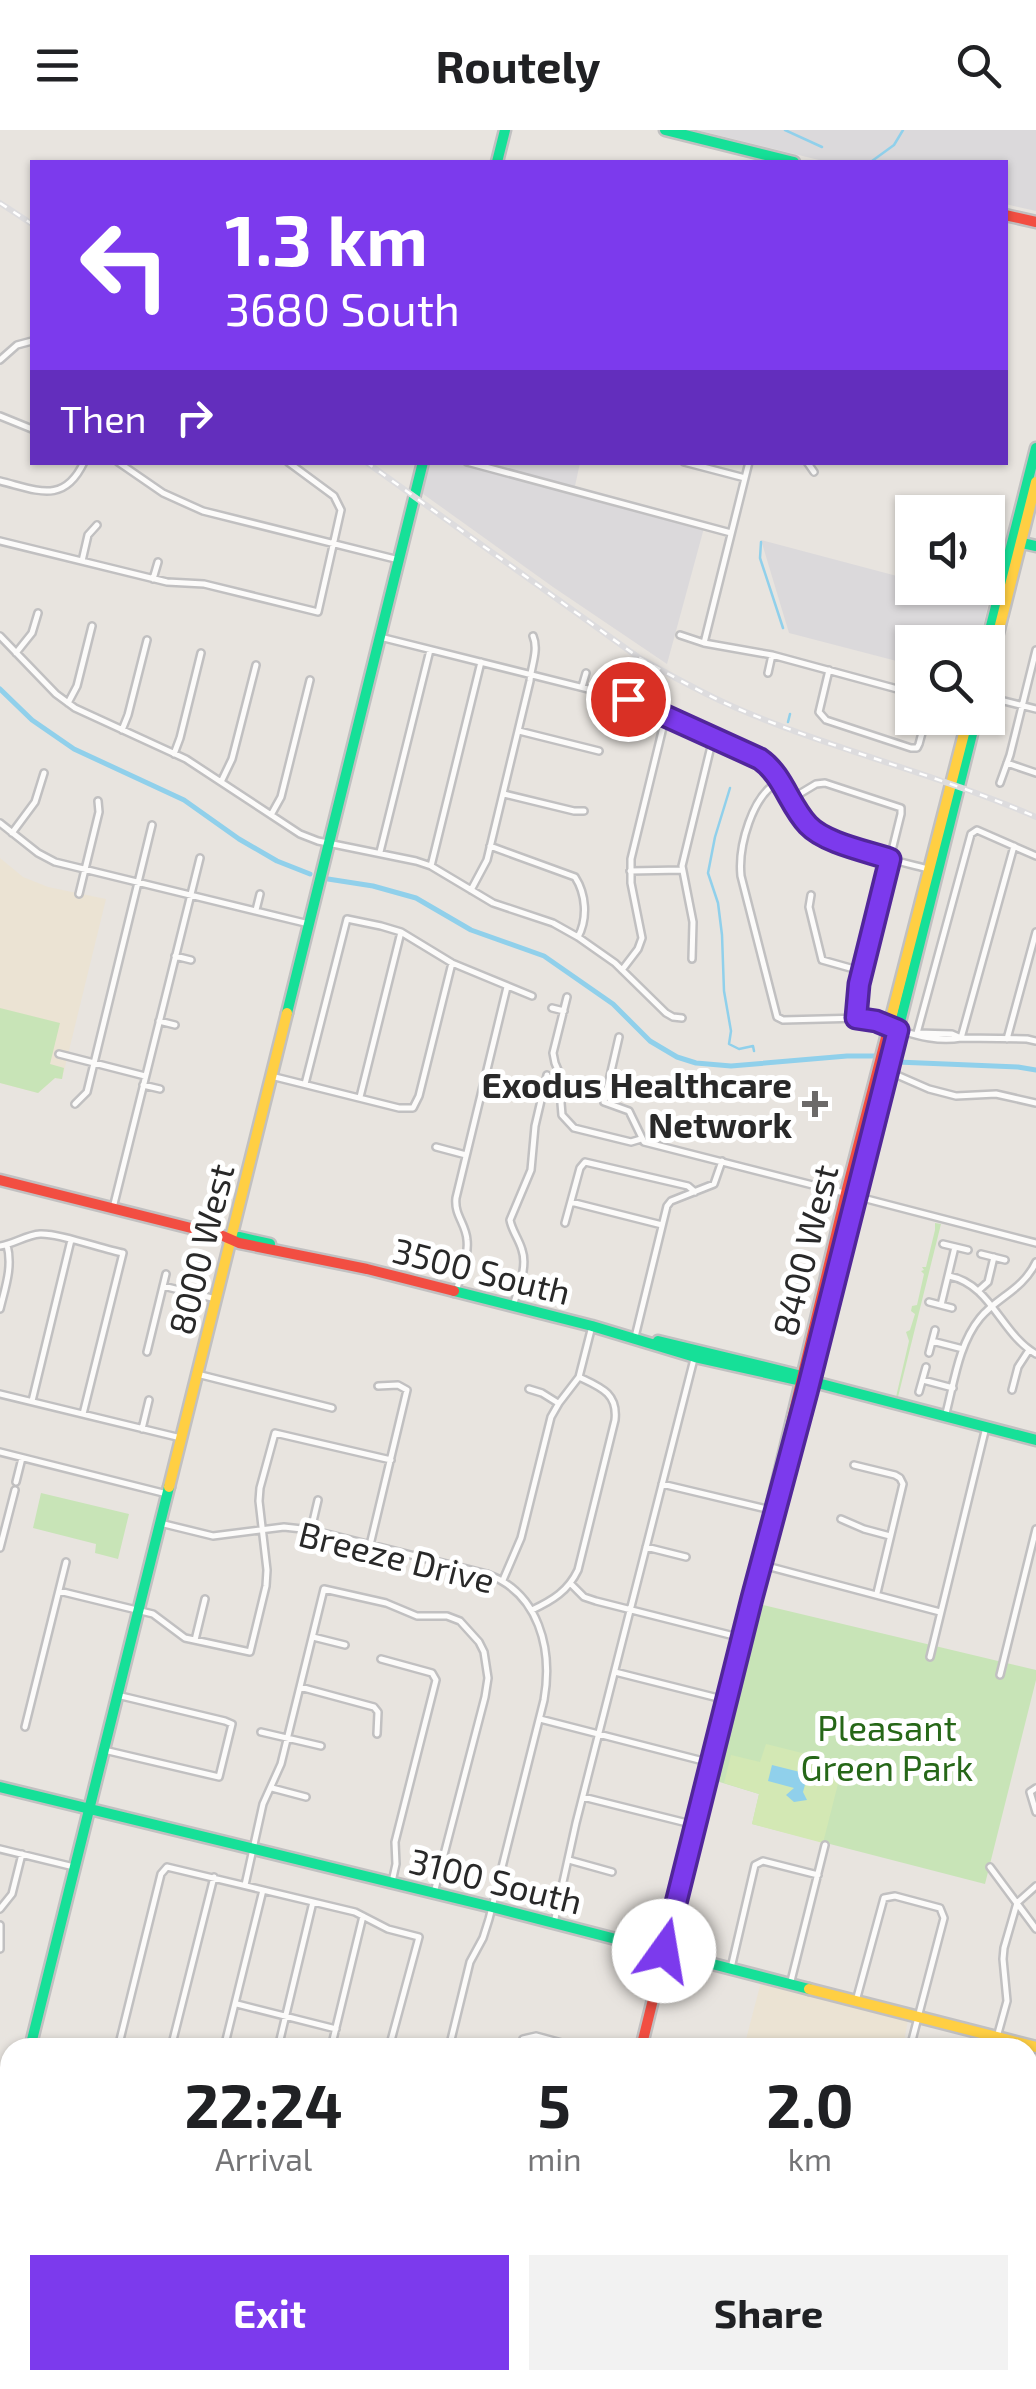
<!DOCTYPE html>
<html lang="en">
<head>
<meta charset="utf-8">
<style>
  body { margin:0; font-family:"Exo 2",sans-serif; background:#f2f2f2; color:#202124; height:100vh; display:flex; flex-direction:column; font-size:38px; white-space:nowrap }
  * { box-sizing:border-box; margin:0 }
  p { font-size:32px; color:#757577 }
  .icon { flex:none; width:55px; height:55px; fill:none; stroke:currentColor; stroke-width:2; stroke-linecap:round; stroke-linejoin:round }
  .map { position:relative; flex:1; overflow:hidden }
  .drawer { position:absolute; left:0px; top:1908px; width:1038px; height:352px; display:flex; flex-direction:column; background:#fff; border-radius:30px 30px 0 0; box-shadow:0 2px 8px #0004 }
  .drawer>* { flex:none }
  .banner { position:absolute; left:30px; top:30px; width:978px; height:305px; border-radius:0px; box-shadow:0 2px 8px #0004; background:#7c3aed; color:#fff; overflow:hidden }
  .controls { position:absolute; left:895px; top:365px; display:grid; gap:20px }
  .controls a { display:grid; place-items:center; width:110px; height:110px; border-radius:0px; background:#fff; box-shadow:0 2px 8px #0004; font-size:50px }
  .pin { position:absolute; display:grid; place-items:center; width:85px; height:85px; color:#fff; margin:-42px; border:5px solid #fff; border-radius:50%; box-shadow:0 2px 10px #0007 }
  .me { position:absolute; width:110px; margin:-55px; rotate:13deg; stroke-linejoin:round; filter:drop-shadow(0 0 8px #0008) }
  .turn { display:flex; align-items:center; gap:35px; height:210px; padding:0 30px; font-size:45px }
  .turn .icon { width:130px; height:130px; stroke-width:2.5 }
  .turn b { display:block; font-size:70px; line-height:85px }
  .then { display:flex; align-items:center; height:95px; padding:0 30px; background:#0003; gap:20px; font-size:38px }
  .eta { display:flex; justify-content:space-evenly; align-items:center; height:170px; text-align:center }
  .eta b { font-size:60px; font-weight:700; line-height:70px }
  .button { display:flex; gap:20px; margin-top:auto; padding:20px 30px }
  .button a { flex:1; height:115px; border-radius:0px; background:#7c3aed; color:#fff; font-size:40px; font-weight:700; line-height:115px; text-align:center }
  .button a+a { background:#f2f2f2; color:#202124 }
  header { display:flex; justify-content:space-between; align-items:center; height:130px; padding:0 30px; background:#fff; font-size:45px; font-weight:700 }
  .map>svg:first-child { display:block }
  .industrial { fill:#dbd9db }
  .education { fill:#ebe3d3 }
  .green { fill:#c8e4b7 }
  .pitch { fill:#d3e8b4 }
  .water { fill:#90d0eb }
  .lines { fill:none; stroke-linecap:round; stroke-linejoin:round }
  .stream { stroke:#90d0eb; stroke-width:2.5 }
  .canal { stroke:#90d0eb; stroke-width:5 }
  .street-casing { stroke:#c1c0c1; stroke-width:10 }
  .fast-casing { stroke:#c1c0c1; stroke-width:15 }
  .slow-casing { stroke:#c1c0c1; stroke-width:15 }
  .jam-casing { stroke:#c1c0c1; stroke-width:15 }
  .street { stroke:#fcfbfa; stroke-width:5 }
  .fast { stroke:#16e098; stroke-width:10 }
  .slow { stroke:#ffcf43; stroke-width:10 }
  .jam { stroke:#f24e42; stroke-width:10 }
  .rail-casing { stroke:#dddcde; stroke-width:6 }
  .rail { stroke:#fff; stroke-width:2.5; stroke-dasharray:8; stroke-linecap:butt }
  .route-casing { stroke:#51269a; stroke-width:25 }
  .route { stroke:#7c3aed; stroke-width:18 }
  .poi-dot { fill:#6c6a69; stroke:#fff; stroke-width:4 }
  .labels { text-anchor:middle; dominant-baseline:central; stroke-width:10; stroke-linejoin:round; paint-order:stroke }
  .poi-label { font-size:35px; font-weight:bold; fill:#292929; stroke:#fff; text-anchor:end }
  .street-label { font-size:35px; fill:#292929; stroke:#fff }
  .park-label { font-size:35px; fill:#266718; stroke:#fff }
</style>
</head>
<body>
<header><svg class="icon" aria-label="menu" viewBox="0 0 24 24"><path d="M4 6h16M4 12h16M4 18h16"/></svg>Routely<svg class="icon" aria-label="search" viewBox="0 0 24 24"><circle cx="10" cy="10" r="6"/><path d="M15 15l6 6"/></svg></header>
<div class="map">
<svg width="1036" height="2259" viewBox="0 0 1036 2259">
  <rect width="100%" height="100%" fill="#e8e4df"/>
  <path class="industrial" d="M697,0H1036V81L1005,74V32H827Z
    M426,333H580L575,356L704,398L667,534L553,457L419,361Z
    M761,410L912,450V458H940L989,471L979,512H912V535L789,503Z"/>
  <path class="education" d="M0,728L23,747L48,757L106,769L62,949L55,948L38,963L0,953Z
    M761,1852L908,1890L903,1917H744Z
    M1028,1920L1036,1922V2175L1028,2172Z"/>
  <path class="green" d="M0,878L60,893L50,934L64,938L62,949L55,948L38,963L0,953Z
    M935,1093L941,1094L898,1267H896L909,1211L906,1202L910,1200L915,1184L911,1181L912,1176L917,1175L924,1144L921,1141L924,1140L922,1137H926L935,1100Z
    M41,1363L129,1384L118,1429L95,1423L96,1414L33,1398Z
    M759,1474L1036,1540V1550L985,1754L752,1694L759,1664L713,1650Z"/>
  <path class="pitch" d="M766,1614L826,1629L824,1637L841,1642L823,1713L752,1694L759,1664L724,1653L731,1625L760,1632Z"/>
  <path class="water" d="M772,1635L808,1644L803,1662L807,1670L794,1672L786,1665L794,1658L768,1651Z"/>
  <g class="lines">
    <path class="stream" d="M785,0L822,17
      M872,31L894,15L903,0
      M761,412L760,428L783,498
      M788,592L790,584
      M730,658L715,707L708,743L718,773L722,805L724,861L731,901L729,914L739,919L753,916L754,921"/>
    <path class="canal" d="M0,559L32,590L74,619L184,670L239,709L277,731L310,744
      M328,749L373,756L416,768L471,800L544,826L613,874L650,911L677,927L696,933L731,936L847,926H874
      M897,932L1018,937L1036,940"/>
    <g class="street-casing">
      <path id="street" d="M0,230L17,215L32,211
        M0,286L32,299
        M118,332L163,363L203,381L399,430
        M467,332L731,403
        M684,332L745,348
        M807,332L814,342
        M0,351C37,360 64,375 84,332
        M0,411L167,452L204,454L318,482L341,380L334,366L288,332
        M82,431L88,405L97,395
        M153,449L158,432
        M680,505L704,513L772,525L912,563
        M0,506L56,564L75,578L186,629L300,704L318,711L416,731L431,736L493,773L553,793L578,807L615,833L666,883L673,887L682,888
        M380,507L628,569L760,629C781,645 789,672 806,692C825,715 898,731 928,739
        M704,513L749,332
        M16,523L32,503L38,483
        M829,540L819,582L826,590L911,618H917L919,614L926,588
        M768,543L772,525
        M582,557L586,543
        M988,567L1036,579
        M68,573L77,556L92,496
        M938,588L966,595
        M122,600L128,585L147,510
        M519,601L599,621
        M174,624L180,608L201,523
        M1007,633L1036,643
        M780,651C752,664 738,717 741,746L777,887L783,890L862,888L887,896
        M221,652L232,629L256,535
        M1000,653L1010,625L1036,520
        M504,664L574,681H584
        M791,669L816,654L825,653L901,678V684L859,854L857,888
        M271,685L281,667L310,550
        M0,693L38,723L55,732L309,794
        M12,703L35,672L44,643
        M490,716L575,747C586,764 588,788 578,807
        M1014,716L961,908L1027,909L1036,911
        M380,722L430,520
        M431,736L481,532
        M630,741L682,740
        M471,760L487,730L530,551C531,536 539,520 533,506
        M79,764L99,682L98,671
        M811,765L809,777L822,830L861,841
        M256,780L260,764
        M175,826L191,830
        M692,829L693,792L682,736L713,608
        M622,840L638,819L642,808L631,753V729L666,585
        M567,867L553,923L555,933L564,954L561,973L562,985L574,998L631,1012L641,1009
        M552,878L564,881
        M159,891L175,895
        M898,900C918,906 939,912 961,908L952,904L917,903
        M917,903L971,704L977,700L1036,726
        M619,907L604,972L629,981L644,1012L844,1063
        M1007,909L1036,802
        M59,924L145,946
        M890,942L929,959L956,966L996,964L1036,973
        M271,946L399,978H413L419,966L452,833
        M305,954L347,789L381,796L401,802L452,833L532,866
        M143,955L160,959
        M360,967L401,802
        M75,974L87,962L152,695
        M436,1017L466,1025
        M855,1066L1036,1113
        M571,1072L662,1095
        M113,1078L200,728
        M565,1093L580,1038L585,1032L688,1056L695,1062
        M943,1114L968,1120
        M0,1116C14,1114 26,1105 40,1104C59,1103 102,1119 123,1123L83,1284
        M981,1124L1005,1130
        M949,1146C991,1154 1001,1204 1036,1224
        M163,1156L216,1169
        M978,1161L988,1152L994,1127
        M456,1162C460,1146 469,1126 467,1110C466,1094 454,1085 456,1068L507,857
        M929,1172L952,1178
        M941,1175L955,1117
        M513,1176C518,1159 528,1137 522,1120C519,1109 512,1101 510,1090L531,1040L535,996L547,945
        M0,1179C5,1158 13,1137 7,1115
        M635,1207L667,1076L671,1071L714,1054L722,1031
        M932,1211L963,1219
        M147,1222L166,1144
        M929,1223L935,1200
        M197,1244L332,1278
        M923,1250L953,1258
        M529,1259L542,1263L558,1273
        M1012,1260L1018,1237L1029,1220
        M919,1262L926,1237
        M0,1264L181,1308
        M32,1271L71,1110
        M945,1287C954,1254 958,1215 980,1188C998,1166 1022,1161 1036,1132
        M142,1299L149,1270
        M0,1322L167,1364
        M854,1335L895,1345L900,1348L903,1354L877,1463
        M16,1352L22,1328
        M662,1354L771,1380
        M841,1389L864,1399L890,1406
        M160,1393L213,1406L284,1397L311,1400L487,1444C539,1463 553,1519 544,1570L489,1789L483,1808L470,1832L449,1918
        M311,1400L318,1370
        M370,1415L407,1260L398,1255L378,1256
        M646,1417L686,1427
        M0,1418L15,1360
        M763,1435L940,1482
        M503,1450L521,1408L551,1287L559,1273L579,1247L592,1196
        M571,1454L584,1467L596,1471L742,1508
        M59,1461L153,1484L185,1508L250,1522L266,1456L267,1440L259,1371L260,1358L275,1303L391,1330
        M532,1480C553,1470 568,1461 578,1440L615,1290C618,1263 600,1257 579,1247
        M313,1507L345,1515
        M195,1510L205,1469
        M930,1527L986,1297
        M381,1529L432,1543L436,1550L395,1712L396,1734L392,1752
        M615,1542L726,1570
        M1000,1545L1036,1399
        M300,1557L374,1577L378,1582L377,1604
        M540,1589L711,1633
        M25,1597L66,1432
        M261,1602L321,1616
        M104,1620L219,1647L232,1594L225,1591L117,1565
        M272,1658L306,1667
        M1036,1658L1030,1662L1036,1682
        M583,1667L695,1695
        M0,1719L74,1737
        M569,1730L612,1742
        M990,1737L1036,1799
        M245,1755L263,1674L281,1634L324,1459L386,1473L417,1486H447L460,1491L479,1512L484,1522L488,1548L485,1567L434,1763
        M0,1779L12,1764L22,1724
        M554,1793L576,1693L694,1229
        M0,1795V1819
        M731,1838L755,1735L763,1731L818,1745
        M790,1855L825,1715
        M856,1871L884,1768L895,1766L940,1778L944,1788L910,1918
        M237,1874L336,1899
        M523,1909L536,1906L580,1918
        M118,1918L161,1744L167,1737L355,1782L388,1799L419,1807L389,1918
        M171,1918L214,1747
        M224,1918L263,1760
        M278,1918L313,1772
        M331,1918L363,1786
        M994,1918L1007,1871L1003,1829L1004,1818L1017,1773L1036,1756
        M0,1972L10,1975
        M1028,2226L1036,2228
        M155,2250L167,2259
        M475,2250V2259
        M84,2259L91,2250
        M288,2259L295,2250
        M424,2259L427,2250
        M739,2259L741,2250
        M825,2259L827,2250
        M907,2259L910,2250
        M983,2259L985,2250"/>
    </g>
    <g class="fast-casing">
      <path id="fast" d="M665,0L794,32
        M497,32L505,0
        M1018,412L1036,416
        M987,512L1036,318
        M287,883L423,332
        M859,1056L976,588
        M231,1108L239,1107L270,1114
        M454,1161L592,1196L695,1227L802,1251
        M658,1211L798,1245
        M810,1251L1036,1310
        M0,1657L492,1777L809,1859
        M30,1918L169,1357
        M0,2038L10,1997"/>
    </g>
    <g class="slow-casing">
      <path id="slow" d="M988,543L1036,352
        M890,892L968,588
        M169,1357L287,883
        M738,1526L859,1056
        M809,1859L1036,1917
        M0,2052L10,2060
        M251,2250L263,2259"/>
    </g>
    <g class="jam-casing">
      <path id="jam" d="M1005,85L1036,92
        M0,1050L223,1106L239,1113L367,1139L454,1161
        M771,1378L846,1063L890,892
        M641,1918L738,1526
        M555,2259L557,2250"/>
    </g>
    <use href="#street" class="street"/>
    <use href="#fast" class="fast"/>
    <use href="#slow" class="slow"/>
    <use href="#jam" class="jam"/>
    <g class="rail-casing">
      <path id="rail" d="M0,73L32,94
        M366,332L638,527C672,546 705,565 741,580C837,621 940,645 1036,687"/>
    </g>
    <use href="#rail" class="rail"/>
  </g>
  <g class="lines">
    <g class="route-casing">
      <path id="route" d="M628,569L760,629C783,645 789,675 808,695C825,713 866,721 890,729L859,854L856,888L876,891L898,900L807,1262L752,1468L664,1821"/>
    </g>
    <use href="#route" class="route"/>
  </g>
  <path class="poi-dot" d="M810 959h10v10h10v10h-10v10h-10v-10h-10v-10h10z"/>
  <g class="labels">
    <g class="poi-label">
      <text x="792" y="954">Exodus Healthcare<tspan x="792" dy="40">Network</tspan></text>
    </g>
    <g class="street-label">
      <text transform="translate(200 1119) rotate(-76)">8000 West</text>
      <text transform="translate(804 1120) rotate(-76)">8400 West</text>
      <text transform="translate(482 1140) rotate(14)">3500 South</text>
      <text transform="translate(397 1426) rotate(14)">Breeze Drive</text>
      <text transform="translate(496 1750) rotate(14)">3100 South</text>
    </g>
    <g class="park-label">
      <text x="887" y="1597">Pleasant<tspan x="887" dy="40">Green Park</tspan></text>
    </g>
  </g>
</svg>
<div class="controls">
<a><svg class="icon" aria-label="sound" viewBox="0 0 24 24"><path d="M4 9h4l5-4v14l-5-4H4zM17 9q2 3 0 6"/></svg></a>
<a><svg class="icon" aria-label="search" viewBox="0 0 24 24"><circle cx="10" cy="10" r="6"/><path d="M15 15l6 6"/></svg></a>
</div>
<div class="pin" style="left:628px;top:569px;background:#d93025"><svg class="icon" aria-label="arrive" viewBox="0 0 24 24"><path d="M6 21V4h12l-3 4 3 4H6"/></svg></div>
<svg class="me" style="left:664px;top:1821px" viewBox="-20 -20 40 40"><circle r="19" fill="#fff"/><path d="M0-13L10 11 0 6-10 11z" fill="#7c3aed"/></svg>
<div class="banner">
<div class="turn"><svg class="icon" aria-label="left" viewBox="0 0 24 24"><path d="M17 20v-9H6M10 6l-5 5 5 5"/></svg><div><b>1.3 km</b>3680 South</div></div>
<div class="then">Then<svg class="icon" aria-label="right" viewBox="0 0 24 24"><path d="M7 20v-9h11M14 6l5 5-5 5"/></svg></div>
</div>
<section class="drawer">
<div class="eta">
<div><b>22:24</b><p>Arrival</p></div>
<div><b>5</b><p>min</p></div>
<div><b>2.0</b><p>km</p></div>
</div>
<div class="button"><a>Exit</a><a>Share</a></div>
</section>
</div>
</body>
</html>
